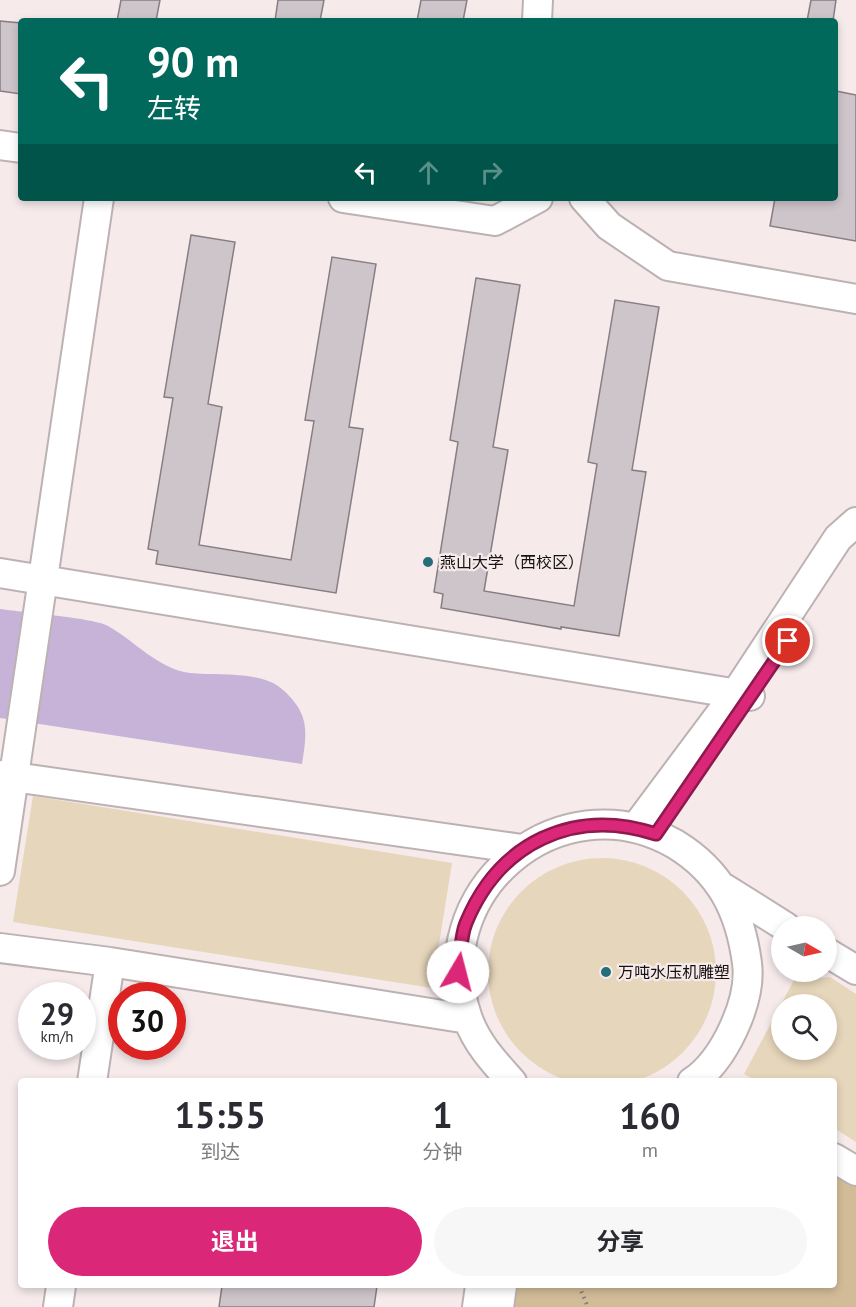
<!DOCTYPE html>
<html lang="zh">
<head>
<meta charset="utf-8">
<style>
  body { margin:0; font-family:"PT Sans","Noto Sans SC",sans-serif; background:#f7f7f7; color:#2b2b33; height:100vh; display:flex; flex-direction:column; font-size:22px; white-space:nowrap }
  * { box-sizing:border-box; margin:0 }
  p { font-size:20px; color:#7c7c81 }
  .icon { flex:none; width:33px; height:33px; fill:none; stroke:currentColor; stroke-width:2; stroke-linecap:round; stroke-linejoin:round }
  .map { position:relative; flex:1; overflow:hidden }
  .panel { position:absolute; left:18px; top:1078px; width:819px; height:210px; display:flex; flex-direction:column; background:#fff; border-radius:6px; box-shadow:0 3px 9px #0003 }
  .panel>* { flex:none }
  .guide { position:absolute; left:18px; top:18px; width:820px; height:183px; border-radius:6px; box-shadow:0 3px 9px #0003; background:#00695c; color:#fff; overflow:hidden }
  .needle { width:39px; rotate:99deg }
  .tools { position:absolute; left:771px; top:916px; display:grid; gap:12px }
  .tools a { display:grid; place-items:center; width:66px; height:66px; border-radius:50%; background:#fff; box-shadow:0 3px 9px #0003; font-size:30px }
  .speed { position:absolute; left:18px; top:982px; display:flex; gap:12px; font-size:30px; font-weight:700; text-align:center }
  .speed>* { display:grid; place-content:center; width:78px; height:78px; border-radius:50%; background:#fff; box-shadow:0 3px 9px #0003; line-height:1 }
  .speed small { font-size:15px; font-weight:400 }
  .speed .limit { border:9px solid #d22; background:#fff; color:#111 }
  .pin { position:absolute; display:grid; place-items:center; width:51px; height:51px; color:#fff; margin:-26px; border:3px solid #fff; border-radius:50%; box-shadow:0 2px 6px #0007 }
  .me { position:absolute; width:66px; margin:-33px; rotate:8deg; stroke-linejoin:round; filter:drop-shadow(0 0 4px #0008) }
  .turn { display:flex; align-items:center; gap:21px; height:126px; padding:0 30px; font-size:27px }
  .turn .icon { width:78px; height:78px; stroke-width:2.5 }
  .turn b { display:block; font-size:42px; line-height:51px }
  .lanes { display:flex; align-items:center; height:57px; padding:0 30px; background:#0003; justify-content:center; gap:30px; direction:ltr }
  .lanes .off { opacity:.35 }
  .eta { display:flex; justify-content:space-evenly; align-items:center; height:102px; text-align:center }
  .eta b { font-size:36px; font-weight:700; line-height:42px }
  .action { display:flex; gap:12px; margin-top:auto; padding:12px 30px }
  .action a { flex:1; height:69px; border-radius:36px; background:#db2777; color:#fff; font-size:24px; font-weight:700; line-height:69px; text-align:center }
  .action a+a { background:#f7f7f7; color:#2b2b33 }
  .map>svg:first-child { display:block }
  .green { fill:#e6d6bb; fill-rule:evenodd }
  .forest { fill:#d2bc98 }
  .water { fill:#c6b3d7 }
  .building { fill:#cec5ca; stroke:#867e83; stroke-width:1.5 }
  .lines { fill:none; stroke-linecap:round; stroke-linejoin:round }
  .minor-casing { stroke:#bdb2b3; stroke-width:32 }
  .path { stroke:#827a7b; stroke-width:4; stroke-dasharray:1.5 4.5; stroke-linecap:butt }
  .minor { stroke:#fff; stroke-width:28 }
  .route-casing { stroke:#8e194d; stroke-width:15 }
  .route { stroke:#db2777; stroke-width:10 }
  .poi-dot { fill:#256d79; stroke:#f6eaeb; stroke-width:2 }
  .labels { text-anchor:middle; dominant-baseline:central; stroke-width:4.5; stroke-linejoin:round; paint-order:stroke }
  .poi-label { font-size:16px; fill:#161212; stroke:#f6eaeb; text-anchor:start }
</style>
</head>
<body>
<div class="map">
<svg width="856" height="1307" viewBox="0 0 856 1307">
  <rect width="100%" height="100%" fill="#f6eaeb"/>
  <path class="green" d="M33,796L452,863L432,988L13,922Z
    M488 972a114 114 0 1 1 228 0a114 114 0 1 1-228 0Z
    M830,977L856,994V1142L834,1128V1082L757,1081L744,1074L794,980ZM782,1005H826V1050H782Z"/>
  <path class="forest" d="M834,1158L856,1171V1307H499L502,1286H834Z"/>
  <path class="water" d="M0,609C20,612 95,618 108,626C135,641 158,669 190,673C217,676 262,670 283,690C310,714 307,732 302,764L0,718Z"/>
  <path class="building" d="M121,0H160L156,21H117Z
    M278,0H324L320,21H275Z
    M421,0H467L463,21H417Z
    M811,0H836L833,21H807Z
    M0,21L21,23V94L0,91Z
    M836,91L856,95V241L770,226L775,198H836Z
    M191,235L235,242L208,404L222,407L199,545L291,560L314,421L305,420L332,257L376,264L349,427L363,429L336,593L156,564L158,551L148,549L173,398L164,397Z
    M476,278L520,285L493,447L508,450L484,591L574,606L597,464L588,462L615,300L659,307L632,470L646,472L619,636L561,627V629L441,608L443,594L434,592L458,442L450,440Z
    M222,1286H377L374,1307H219Z"/>
  <g class="lines">
    <g class="minor-casing">
      <path id="minor" d="M537,21L538,0
        M0,145L21,148
        M343,198L495,221L538,198
        M584,198L609,226L668,266L856,299
        M0,573L750,696
        M0,775L522,849
        M636,827L736,693L838,538L856,522
        M0,871L99,198
        M724,888L786,927
        M0,948L110,962L468,1019
        M826,952L856,970
        M92,1082L110,962
        M512,1082C495,1063 477,1044 468,1019C423,894 558,777 675,844C721,872 740,911 747,963C752,1001 724,1061 692,1082
        M834,1158L856,1171
        M58,1307L61,1286
        M477,1307L480,1286
        M499,1307L502,1286"/>
    </g>
    <path class="path" d="M579,1286L588,1307"/>
    <use href="#minor" class="minor"/>
  </g>
  <g class="lines">
    <g class="route-casing">
      <path id="route" d="M458,972C461,957 460,937 466,923C499,843 573,807 656,834L788,641"/>
    </g>
    <use href="#route" class="route"/>
  </g>
  <g class="poi-dot">
    <circle cx="428" cy="562" r="6"/>
    <circle cx="606" cy="972" r="6"/>
  </g>
  <g class="labels">
    <g class="poi-label">
      <text x="440" y="562">燕山大学（西校区）</text>
      <text x="618" y="972">万吨水压机雕塑</text>
    </g>
  </g>
</svg>
<div class="tools">
<a><svg class="needle" viewBox="-14 -14 28 28"><path d="M0-13l5 13h-10z" fill="#e53935"/><path d="M0 13l5-13h-10z" fill="#7c7c81"/></svg></a>
<a><svg class="icon" aria-label="search" viewBox="0 0 24 24"><circle cx="10" cy="10" r="6"/><path d="M15 15l6 6"/></svg></a>
</div>
<div class="speed"><div>29<small>km/h</small></div><div class="limit">30</div></div>
<div class="pin" style="left:788px;top:641px;background:#d93025"><svg class="icon" aria-label="arrive" viewBox="0 0 24 24"><path d="M6 21V4h12l-3 4 3 4H6"/></svg></div>
<svg class="me" style="left:458px;top:972px" viewBox="-20 -20 40 40"><circle r="19" fill="#fff"/><path d="M0-13L10 11 0 6-10 11z" fill="#db2777"/></svg>
<div class="guide">
<div class="turn"><svg class="icon" aria-label="left" viewBox="0 0 24 24"><path d="M17 20v-9H6M10 6l-5 5 5 5"/></svg><div><b>90 m</b>左转</div></div>
<div class="lanes"><svg class="icon" aria-label="left" viewBox="0 0 24 24"><path d="M17 20v-9H6M10 6l-5 5 5 5"/></svg><svg class="icon off" aria-label="ahead" viewBox="0 0 24 24"><path d="M12 20V5M6 11l6-6 6 6"/></svg><svg class="icon off" aria-label="right" viewBox="0 0 24 24"><path d="M7 20v-9h11M14 6l5 5-5 5"/></svg></div>
</div>
<section class="panel">
<div class="eta">
<div><b>15:55</b><p>到达</p></div>
<div><b>1</b><p>分钟</p></div>
<div><b>160</b><p>m</p></div>
</div>
<div class="action"><a>退出</a><a>分享</a></div>
</section>
</div>
</body>
</html>
